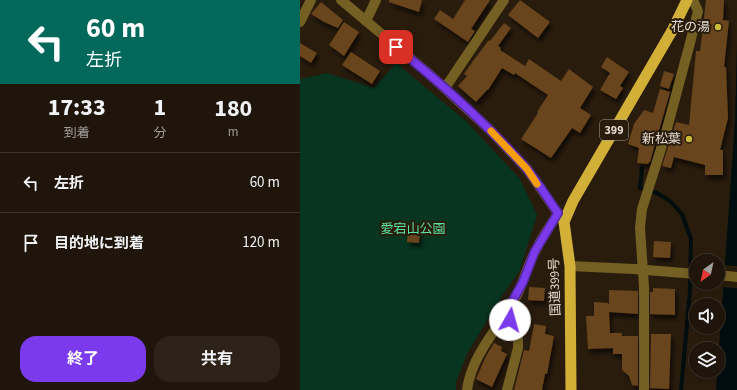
<!DOCTYPE html>
<html lang="ja">
<head>
<meta charset="utf-8">
<style>
  body { margin:0; font-family:"Source Sans 3","Noto Sans JP",sans-serif; background:#2c2218; color:#f1f3f6; height:100vh; display:flex; flex-direction:column; font-size:15px; white-space:nowrap }
  * { box-sizing:border-box; margin:0 }
  p { font-size:13px; color:#a19f9c }
  .icon { flex:none; width:22px; height:22px; fill:none; stroke:currentColor; stroke-width:2; stroke-linecap:round; stroke-linejoin:round }
  .map { position:relative; flex:1; overflow:hidden }
  .panel { display:flex; flex-direction:column; background:#1f150a; width:300px }
  .panel>* { flex:none }
  .guide { background:#00695c; color:#fff; overflow:hidden }
  .needle { width:26px; rotate:213deg }
  .buttons { position:absolute; left:389px; top:254px; display:grid; gap:8px }
  .buttons a { display:grid; place-items:center; width:36px; height:36px; border-radius:50%; background:#1f150a; box-shadow:0 2px 6px #0003,0 0 0 1px #3c342b; font-size:20px }
  .pin { position:absolute; display:grid; place-items:center; width:34px; height:34px; color:#fff; margin:-17px; border-radius:8px; box-shadow:0 2px 6px #0006 }
  .me { position:absolute; width:44px; margin:-22px; rotate:7deg; stroke-linejoin:round; filter:drop-shadow(0 0 3px #0008) }
  .turn { display:flex; align-items:center; gap:14px; height:84px; padding:0 20px; font-size:18px }
  .turn .icon { width:52px; height:52px; stroke-width:2.5 }
  .turn b { display:block; font-size:28px; line-height:34px }
  .eta { display:flex; justify-content:space-evenly; align-items:center; height:68px; text-align:center }
  .eta b { font-size:24px; font-weight:700; line-height:28px }
  .cta { display:flex; gap:8px; margin-top:auto; padding:8px 20px }
  .cta a { flex:1; height:46px; border-radius:16px; background:#7c3aed; color:#fff; font-size:16px; font-weight:700; line-height:46px; text-align:center }
  .cta a+a { background:#2c2218; color:#f1f3f6 }
  ul { padding:0; list-style:none }
  li { display:flex; align-items:center; gap:12px; height:60px; padding:0 20px; border-top:1px solid #3c342b }
  li div { flex:1 }
  li b { display:block; font-size:15px }
  li em { font-style:normal }
  main { display:flex; flex:1; min-height:0 }
  .map>svg:first-child { display:block }
  .green { fill:#073520 }
  .water { fill:#000d0f }
  .pier { fill:#291c0d }
  .lines { fill:none; stroke-linecap:round; stroke-linejoin:round }
  .stream { stroke:#000d0f; stroke-width:4 }
  .building { fill:#68441a; filter:url(#shadow) }
  .minor { stroke:#736022; stroke-width:10 }
  .tertiary { stroke:#736022; stroke-width:10 }
  .trunk { stroke:#d2b038; stroke-width:11 }
  .tertiary-bridge { stroke:#736022; stroke-width:10 }
  .route-casing { stroke:#51269a; stroke-width:10 }
  .route { stroke:#7c3aed; stroke-width:7 }
  .slow { stroke:#f59e0b; stroke-width:7 }
  .poi-dot { fill:#cbb939; stroke:#291c0d; stroke-width:1.5 }
  .labels { text-anchor:middle; dominant-baseline:central; stroke-width:4; stroke-linejoin:round; paint-order:stroke }
  .shield { fill:#291c0d; stroke:#aca297; stroke-width:1 }
  .shield-label { font-size:12px; font-weight:bold; fill:#e4dbd2 }
  .poi-label { font-size:13px; fill:#e4dbd2; stroke:#291c0d; text-anchor:end }
  .park-label { font-size:13px; fill:#58e39f; stroke:#291c0d }
  .street-label { font-size:13px; fill:#e4dbd2; stroke:#291c0d }
</style>
</head>
<body>
<main>
<section class="panel">
<div class="guide">
<div class="turn"><svg class="icon" aria-label="left" viewBox="0 0 24 24"><path d="M17 20v-9H6M10 6l-5 5 5 5"/></svg><div><b>60 m</b>左折</div></div>
</div>
<div class="eta">
<div><b>17:33</b><p>到着</p></div>
<div><b>1</b><p>分</p></div>
<div><b>180</b><p>m</p></div>
</div>
<ul>
<li><svg class="icon" aria-label="left" viewBox="0 0 24 24"><path d="M17 20v-9H6M10 6l-5 5 5 5"/></svg><div><b>左折</b></div><em>60 m</em></li>
<li><svg class="icon" aria-label="arrive" viewBox="0 0 24 24"><path d="M6 21V4h12l-3 4 3 4H6"/></svg><div><b>目的地に到着</b></div><em>120 m</em></li>
</ul>
<div class="cta"><a>終了</a><a>共有</a></div>
</section>
<div class="map">
<svg width="437" height="390" viewBox="0 0 437 390">
  <defs>
    <filter id="shadow"><feDropShadow dx="2.5" dy="4.5" stdDeviation="2" flood-color="#0009"/></filter>
  </defs>
  <rect width="100%" height="100%" fill="#291c0d"/>
  <path class="green" d="M96,63L166,121L220,179L237,215L220,270L200,299L167,354L156,382V390H0V79L27,73L74,88Z"/>
  <path class="water" d="M437,45V390H416L435,122Z"/>
  <path class="pier" d="M423,265L437,266V288L421,287Z"/>
  <g class="lines">
    <path class="stream" d="M342,168L340,188L357,193L370,201L382,214L391,239L390,291L381,390"/>
  </g>
  <path class="building" d="M89,0H122L119,12L89,2Z
    M165,0H190L171,29L175,31L168,42L134,19L140,10L153,19Z
    M220,0L250,22L238,38L208,15Z
    M406,0H424L423,20L429,21L424,67H426L428,118L420,150H423V175H405V165L374,157L371,168L362,166L376,122L389,125L396,51H400Z
    M21,2L43,20L38,28L24,22L11,14Z
    M44,22L59,32L44,56L29,45Z
    M204,23L211,28L198,46L201,48L200,50L225,66L229,59L261,81L269,69L293,87L280,108L291,115L280,133L272,128L251,158L221,139L238,113L237,112L248,95L215,73L214,75L202,68L188,90H187L176,102L158,86L167,76L164,74L173,61L189,40L190,41Z
    M0,43L17,53L11,63L0,56Z
    M51,52L80,71L72,84L42,65Z
    M307,57L329,72L320,86L323,88L316,99L300,90L310,73L301,67Z
    M364,71L374,74L369,89L360,86Z
    M360,89L370,92L350,162H349L348,164L337,163L339,148L328,144L334,124L344,110L353,113Z
    M108,230L120,231L119,243L107,242Z
    M354,241L371,242L370,258L353,257Z
    M229,287L245,288L244,301L228,300Z
    M353,288L375,289V315L350,314V292H353Z
    M309,290L338,291V314L309,312L310,333H322V336H338V386L332,385L329,376L322,370V354H313V348L288,349L286,316H294V302L308,303L309,305Z
    M234,324L246,326L245,334L254,336L247,374H245L242,390H214L224,350L229,351Z
    M351,334H371L369,389L350,388Z
    M194,343L202,347L201,351L207,354L192,387L176,379L186,356Z"/>
  <g class="lines">
    <path class="minor" d="M66,21L76,0
      M0,22L11,0
      M145,88L204,0
      M167,390C171,357 197,329 214,301C223,285 227,266 236,250C242,237 251,225 258,213
      M207,390L218,348V339L207,311
      M344,390V287L340,228L342,209L365,136L390,43L398,11L393,0"/>
    <path class="tertiary" d="M41,0L128,73L189,129L227,169L264,222
      M270,266L334,269
      M418,275L437,277"/>
    <path class="trunk" d="M271,390L270,266L264,222L273,201L373,29L387,0"/>
    <path class="tertiary-bridge" d="M334,269L396,274"/>
  </g>
  <g class="lines">
    <g class="route-casing">
      <path id="route" d="M96,47C142,84 187,124 226,168C238,182 247,198 258,213L235,251L223,282L207,311L210,320"/>
    </g>
    <use href="#route" class="route"/>
    <path class="slow" d="M191,131L227,169L237,184"/>
  </g>
  <g class="poi-dot">
    <circle cx="418" cy="27" r="4"/>
    <circle cx="389" cy="139" r="4"/>
  </g>
  <g class="labels">
    <rect class="shield" x="300" y="120" width="28" height="20" rx="3"/>
    <g class="shield-label">
      <text x="314" y="130">399</text>
    </g>
    <g class="poi-label">
      <text x="410" y="27">花の湯</text>
      <text x="381" y="139">新松葉</text>
    </g>
    <g class="park-label">
      <text x="113" y="229">愛宕山公園</text>
    </g>
    <g class="street-label">
      <text transform="translate(255 287) rotate(-92)">国道399号</text>
    </g>
  </g>
</svg>
<div class="buttons">
<a><svg class="needle" viewBox="-14 -14 28 28"><path d="M0-13l5 13h-10z" fill="#e53935"/><path d="M0 13l5-13h-10z" fill="#a19f9c"/></svg></a>
<a><svg class="icon" aria-label="sound" viewBox="0 0 24 24"><path d="M4 9h4l5-4v14l-5-4H4zM17 9q2 3 0 6"/></svg></a>
<a><svg class="icon" aria-label="layers" viewBox="0 0 24 24"><path d="M12 4l9 5-9 5-9-5zM3 14l9 5 9-5"/></svg></a>
</div>
<div class="pin" style="left:96px;top:47px;background:#d93025"><svg class="icon" aria-label="arrive" viewBox="0 0 24 24"><path d="M6 21V4h12l-3 4 3 4H6"/></svg></div>
<svg class="me" style="left:210px;top:320px" viewBox="-20 -20 40 40"><circle r="19" fill="#fff"/><path d="M0-13L10 11 0 6-10 11z" fill="#7c3aed"/></svg>
</div>
</main>
</body>
</html>
